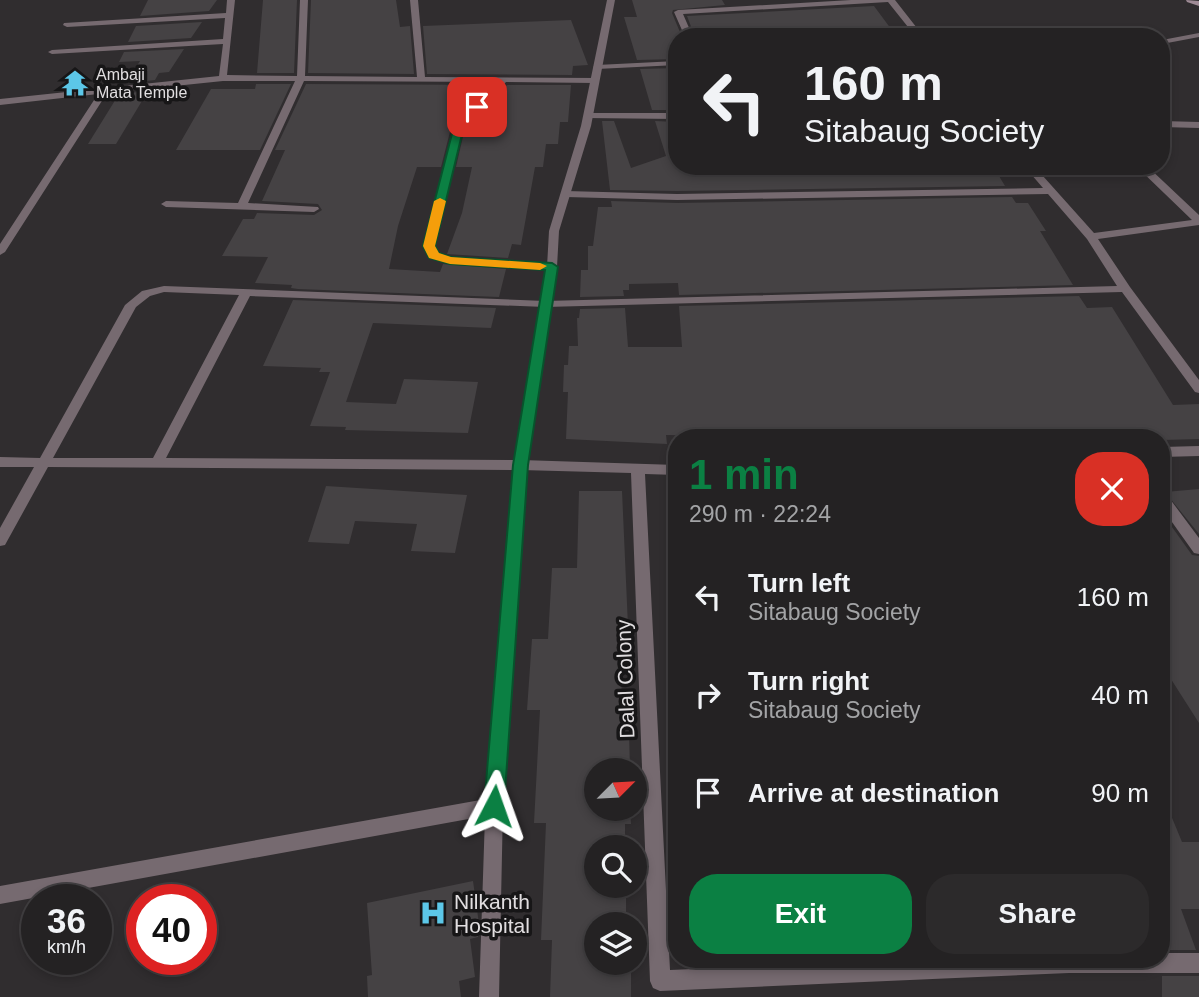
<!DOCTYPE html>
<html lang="en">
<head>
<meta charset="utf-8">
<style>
  body { margin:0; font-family:Helvetica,sans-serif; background:#2c2a2b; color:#f1f3f6; height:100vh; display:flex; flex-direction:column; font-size:26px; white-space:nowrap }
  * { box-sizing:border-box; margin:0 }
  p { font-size:23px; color:#a3a4a6 }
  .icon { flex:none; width:38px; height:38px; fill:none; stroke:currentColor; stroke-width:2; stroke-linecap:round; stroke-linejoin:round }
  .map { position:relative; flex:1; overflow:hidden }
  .drawer { position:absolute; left:668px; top:429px; width:502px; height:539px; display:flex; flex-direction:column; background:#242223; border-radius:28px; box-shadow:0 4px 10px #0003,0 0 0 2px #413f41 }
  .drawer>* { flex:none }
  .banner { position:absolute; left:668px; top:28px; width:502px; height:147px; border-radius:28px; box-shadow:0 4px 10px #0003,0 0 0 2px #413f41; background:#242223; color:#f1f3f6; overflow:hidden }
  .needle { width:46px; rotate:66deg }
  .controls { position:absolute; left:584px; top:758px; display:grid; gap:14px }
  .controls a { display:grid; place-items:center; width:63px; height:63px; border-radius:50%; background:#242223; box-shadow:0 4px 10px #0003,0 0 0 2px #413f41; font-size:35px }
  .speed { position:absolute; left:21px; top:884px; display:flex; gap:14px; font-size:35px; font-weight:700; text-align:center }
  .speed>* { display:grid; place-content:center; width:91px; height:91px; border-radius:50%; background:#242223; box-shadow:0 4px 10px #0003,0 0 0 2px #413f41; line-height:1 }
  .speed small { font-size:18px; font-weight:400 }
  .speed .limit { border:10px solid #d22; background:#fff; color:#111 }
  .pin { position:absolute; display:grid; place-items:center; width:60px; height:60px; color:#fff; margin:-30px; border-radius:14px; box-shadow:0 4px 10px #0006 }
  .me { position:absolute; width:77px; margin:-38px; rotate:4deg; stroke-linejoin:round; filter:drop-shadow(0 0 5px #0008) }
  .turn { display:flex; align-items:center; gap:24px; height:147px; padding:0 21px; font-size:32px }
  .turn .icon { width:91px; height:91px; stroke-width:2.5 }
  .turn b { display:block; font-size:49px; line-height:60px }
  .round { display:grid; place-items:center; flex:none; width:74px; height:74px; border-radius:28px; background:#2c2a2b }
  .head { display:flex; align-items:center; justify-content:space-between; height:119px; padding:0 21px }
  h1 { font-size:42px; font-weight:600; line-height:52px; color:#0b8043 }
  .cta { display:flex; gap:14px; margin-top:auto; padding:14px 21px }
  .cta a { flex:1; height:80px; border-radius:28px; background:#0b8043; color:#fff; font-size:28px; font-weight:600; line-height:80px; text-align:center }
  .cta a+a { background:#2c2a2b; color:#f1f3f6 }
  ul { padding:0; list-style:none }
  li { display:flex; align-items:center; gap:21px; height:98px; padding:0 21px }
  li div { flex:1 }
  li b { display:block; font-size:26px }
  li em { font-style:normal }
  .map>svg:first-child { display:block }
  .building { fill:#454244 }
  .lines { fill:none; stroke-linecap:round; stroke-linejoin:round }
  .minor { fill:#766a70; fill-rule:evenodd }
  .tertiary { fill:#766a70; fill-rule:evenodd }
  .secondary { fill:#9f8b96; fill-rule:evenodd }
  .route { fill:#0b8043; stroke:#07532c; stroke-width:2 }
  .slow { fill:#f59e0b }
  .labels { text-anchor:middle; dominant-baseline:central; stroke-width:7; stroke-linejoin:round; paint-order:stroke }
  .far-poi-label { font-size:16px; fill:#e1dee0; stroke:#171617; text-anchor:start }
  .near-street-label { font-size:21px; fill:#e1dee0; stroke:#171617 }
  .near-poi-label { font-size:21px; fill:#e1dee0; stroke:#171617; text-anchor:start }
</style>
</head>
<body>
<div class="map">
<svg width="1199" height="997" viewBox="0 0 1199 997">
  <rect width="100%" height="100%" fill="#302d2f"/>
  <path class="building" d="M148,0H217L209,11L140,16Z
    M263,0H297L294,73H257Z
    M311,0H396L400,27L410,26L414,74L308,73Z
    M632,0H722L725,5L673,10L672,13L682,37H677V59L637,60L624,17H637Z
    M874,6L897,37H695L687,16Z
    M571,20L588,65L573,66L572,75L427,74L423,26Z
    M202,22L191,38L128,42L136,26Z
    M184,49L169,72L159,73L155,80L126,83L140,61L119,62L124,52Z
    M677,68V110H652L640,69Z
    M256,84H291L260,150H176L211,89H255Z
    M306,84L491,85L452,124L441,167H417L398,226L389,269L440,272L443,264L506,269L499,297L298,289L291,288L292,285L255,283L268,257L222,256L243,219H254L257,213L314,215L322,210L318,204L262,201L285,150H275Z
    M507,85H571L568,122H560L558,144H546L543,167H535L521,245L512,244L508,258L447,254L462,213L472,167H456L465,128Z
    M148,91L116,144H88L119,94Z
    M602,121H614L631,168L666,156L655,121L677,122V166H993L1005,186L677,191L610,190Z
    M1012,197L1016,203H1028L1046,231H1040L1073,285L679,295L678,283L629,284V290H623L624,296L580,297L581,270H588V246H593L598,207H612L611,201L677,203Z
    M1079,296L1087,308L1112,307L1173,405L1199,404V439L1162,440V438H1143L1141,435H1071L1069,430H953L956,438L728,432V436L666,435L667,444L566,439L568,392H563L564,365H568L569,346H578L577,318H579L580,309L625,308L628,347H682L679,306Z
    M293,300L496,308L491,328L373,323L346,402L396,404L404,379L478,382L468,433L345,430L346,427L310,426L330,372H319L321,368L263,366Z
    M326,486L467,495L455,553L411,551L417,524L355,521L349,544L308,542Z
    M1199,489V534L1165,492Z
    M579,491H622L628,626H621L622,732H629L630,770H597V808H630L631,824H625V847H597V886H626V924H597V962L631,963V997H550L552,940H541L546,823H534L540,710H527L532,639H548L552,568H577Z
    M1162,513L1192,555L1199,556V723L1162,665Z
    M1163,796L1182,842H1199V909H1181L1196,950H1162Z
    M473,881L479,924L478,937L470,939L475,977L459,981L461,997H368L367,976L372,975L367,903Z
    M1162,976H1199V997H1162Z"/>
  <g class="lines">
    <path class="minor" d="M227,0H235L227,75L297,76L300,0H308L305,76L417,77L410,0H418L425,77L597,78L598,80L594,83L506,82L463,127L434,246L438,254L450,257L552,264L557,267L556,269L450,263L430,258L424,246L454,126L497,82L304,81L248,203L318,207L319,209L314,212L166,207L161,204L166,201L238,203L295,81H223L107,93L5,252L0,255V244L98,94L0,105V99L219,76L223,44L52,54L48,52L52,50L223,39L225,18L67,27L63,25L64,23L226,13Z
      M851,0H895L924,37H916L888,2L683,14L693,37H685L674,12L678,10Z
      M1199,33V37L1162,44V40Z
      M677,61V65L597,69L593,67L597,65Z
      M588,113H677V119L585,118L584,116Z
      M1162,121L1199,122V128L1162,127Z
      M1024,166H1034L1094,233L1192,220L1136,166H1147L1199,215V225L1098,239L1130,287L1199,380V393L1195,392L1122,292L545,307L250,296L166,458L521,460L677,465V475L645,474L670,970L930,959H1162V953H1199V973H1069L660,991L653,988L650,981L631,473L521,470L48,467L5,545L0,546V528L34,467H0V457L40,458L125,305L142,291L164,286L545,301L1117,286L1087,239L1048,194L677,200L566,197L561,194L566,191L677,194L1043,188ZM164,292L239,295L153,458H53L136,307L150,296Z
      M1199,446V456L1162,457V447Z
      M1162,493L1167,495L1199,538V554L1194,553L1162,508Z"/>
    <path class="tertiary" d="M607,0H615L591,126L559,231L557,267L528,465L503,806L499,997H479L485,816L0,904V886L486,799L514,465L547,267L549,231L581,126Z"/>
    <path class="secondary" d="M1186,0L1199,1V6L1187,2Z"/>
  </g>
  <path class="route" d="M474,105L482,107L464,126L435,246L439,253L451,257L552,263L558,267L528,465L504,806L501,813L494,815L487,813L484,806L513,465L545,270L450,264L429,258L423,246L454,126Z"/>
  <path class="slow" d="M440,198L446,201L435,246L439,253L451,257L540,263L547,266L540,270L450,264L429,258L423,246L434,201Z"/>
  <defs>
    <g id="temple-bare" transform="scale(2.1)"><path d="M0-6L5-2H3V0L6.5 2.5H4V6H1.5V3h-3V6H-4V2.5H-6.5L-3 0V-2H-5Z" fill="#5cc7e8" stroke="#171617" stroke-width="2.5" paint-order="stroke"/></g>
    <g id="hospital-bare" transform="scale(2.1)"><path d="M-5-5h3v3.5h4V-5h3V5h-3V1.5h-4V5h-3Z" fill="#5cc7e8" stroke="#171617" stroke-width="2.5" paint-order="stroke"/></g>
  </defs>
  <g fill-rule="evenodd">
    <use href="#temple-bare" x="75" y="83"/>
    <use href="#hospital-bare" x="433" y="913"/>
  </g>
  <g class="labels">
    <g class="far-poi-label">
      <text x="96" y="74">Ambaji<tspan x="96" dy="18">Mata Temple</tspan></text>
    </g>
    <g class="near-street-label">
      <text transform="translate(625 679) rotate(-92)">Dalal Colony</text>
    </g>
    <g class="near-poi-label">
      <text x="454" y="901">Nilkanth<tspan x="454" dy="24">Hospital</tspan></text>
    </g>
  </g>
</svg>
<div class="controls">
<a><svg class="needle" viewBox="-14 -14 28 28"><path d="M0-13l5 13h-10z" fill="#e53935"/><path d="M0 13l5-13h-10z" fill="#a3a4a6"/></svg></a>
<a><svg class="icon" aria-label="search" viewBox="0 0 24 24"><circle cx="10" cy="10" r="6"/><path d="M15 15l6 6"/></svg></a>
<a><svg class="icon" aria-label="layers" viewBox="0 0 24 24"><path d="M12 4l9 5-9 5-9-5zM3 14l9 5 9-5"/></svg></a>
</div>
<div class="speed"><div>36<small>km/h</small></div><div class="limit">40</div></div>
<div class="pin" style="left:477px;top:107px;background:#d93025"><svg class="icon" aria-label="arrive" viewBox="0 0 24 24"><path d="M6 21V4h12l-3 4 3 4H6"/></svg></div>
<svg class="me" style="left:494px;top:806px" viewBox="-20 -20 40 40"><path d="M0-17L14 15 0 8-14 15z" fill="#0b8043" stroke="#fff" stroke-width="4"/></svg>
<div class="banner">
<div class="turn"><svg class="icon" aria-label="left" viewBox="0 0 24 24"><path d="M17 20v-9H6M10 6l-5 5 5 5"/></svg><div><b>160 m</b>Sitabaug Society</div></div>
</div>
<section class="drawer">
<div class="head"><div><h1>1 min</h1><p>290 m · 22:24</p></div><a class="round" style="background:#d93025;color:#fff"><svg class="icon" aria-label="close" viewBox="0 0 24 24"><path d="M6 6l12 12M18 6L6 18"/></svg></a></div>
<ul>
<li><svg class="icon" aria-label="left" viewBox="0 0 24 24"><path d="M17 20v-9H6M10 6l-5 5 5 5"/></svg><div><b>Turn left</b><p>Sitabaug Society</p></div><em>160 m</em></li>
<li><svg class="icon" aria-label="right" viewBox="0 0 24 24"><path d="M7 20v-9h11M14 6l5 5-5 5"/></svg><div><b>Turn right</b><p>Sitabaug Society</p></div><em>40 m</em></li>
<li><svg class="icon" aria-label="arrive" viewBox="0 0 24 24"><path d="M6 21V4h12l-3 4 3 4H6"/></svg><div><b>Arrive at destination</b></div><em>90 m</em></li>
</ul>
<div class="cta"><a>Exit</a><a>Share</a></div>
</section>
</div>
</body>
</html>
